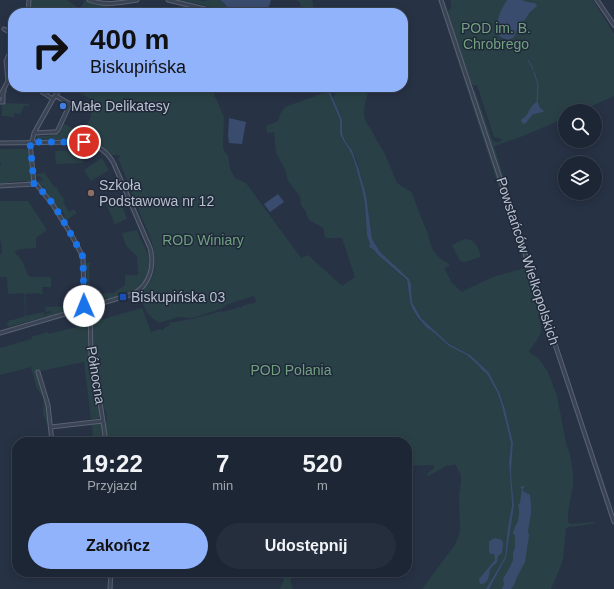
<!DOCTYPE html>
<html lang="pl">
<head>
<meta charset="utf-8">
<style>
  body { margin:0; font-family:Arial,sans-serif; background:#252e3c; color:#f1f3f6; height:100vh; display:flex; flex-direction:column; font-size:15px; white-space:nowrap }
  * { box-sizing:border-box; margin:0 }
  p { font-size:13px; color:#a0a5ac }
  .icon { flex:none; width:22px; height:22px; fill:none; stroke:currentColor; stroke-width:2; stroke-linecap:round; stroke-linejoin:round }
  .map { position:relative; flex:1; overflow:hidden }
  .sheet { position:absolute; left:12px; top:437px; width:400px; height:140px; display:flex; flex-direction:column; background:#1d2634; border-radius:16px; box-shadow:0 2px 10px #0003,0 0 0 1px #3b434f }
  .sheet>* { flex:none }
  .top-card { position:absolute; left:8px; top:8px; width:400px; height:84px; border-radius:16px; box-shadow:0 2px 10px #0003,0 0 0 1px #3b434f; background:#90b3fc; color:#111; overflow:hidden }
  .tools { position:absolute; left:558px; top:104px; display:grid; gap:8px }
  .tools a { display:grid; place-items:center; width:44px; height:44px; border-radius:50%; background:#1d2634; box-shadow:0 2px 10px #0003,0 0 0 1px #3b434f; font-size:20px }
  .pin { position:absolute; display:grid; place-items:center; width:34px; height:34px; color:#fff; margin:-17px; border:2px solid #fff; border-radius:50%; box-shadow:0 1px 4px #0007 }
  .me { position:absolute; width:44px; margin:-22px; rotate:359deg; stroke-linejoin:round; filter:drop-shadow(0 0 3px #0008) }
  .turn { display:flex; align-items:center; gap:14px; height:84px; padding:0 16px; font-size:18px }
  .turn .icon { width:52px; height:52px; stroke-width:2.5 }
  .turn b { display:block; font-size:28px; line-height:34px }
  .eta { display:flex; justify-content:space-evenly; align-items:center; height:68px; text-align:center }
  .eta b { font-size:24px; font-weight:600; line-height:28px }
  .action { display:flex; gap:8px; margin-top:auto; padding:8px 16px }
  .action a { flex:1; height:46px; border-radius:24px; background:#90b3fc; color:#111; font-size:16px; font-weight:600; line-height:46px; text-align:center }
  .action a+a { background:#252e3c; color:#f1f3f6 }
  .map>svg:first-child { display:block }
  .green { fill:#294146 }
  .water { fill:#3a4c6d }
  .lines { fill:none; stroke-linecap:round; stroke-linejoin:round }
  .stream { stroke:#3a4c6d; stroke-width:1 }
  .minor-casing { stroke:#5a6272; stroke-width:5 }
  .minor { stroke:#3b4455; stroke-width:3 }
  .route { stroke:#1a73e8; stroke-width:7; stroke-dasharray:0 12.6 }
  .shop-dot { fill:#3f7fe0; stroke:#20293a; stroke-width:1.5 }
  .education-dot { fill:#8d6e63; stroke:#20293a; stroke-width:1.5 }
  .transit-dot { fill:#1a4fb4; stroke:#20293a; stroke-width:1.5 }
  .labels { text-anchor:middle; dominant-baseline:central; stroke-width:3; stroke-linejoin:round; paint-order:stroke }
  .park-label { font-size:14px; fill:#70a07e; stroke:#20293a }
  .poi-label { font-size:14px; fill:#b9c0ce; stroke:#20293a; text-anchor:start }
  .street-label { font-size:14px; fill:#b9c0ce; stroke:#20293a }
</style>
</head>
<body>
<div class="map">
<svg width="614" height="589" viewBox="0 0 614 589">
  <rect width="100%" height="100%" fill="#273245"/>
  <path class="green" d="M31,0H67L80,9L85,0L94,4L107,5L108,13H29Z
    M181,0H197L203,1L210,0H220L225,4L228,10L236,13H220L211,7Z
    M296,0H312L314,10L316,13H304L299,1Z
    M438,0H439L543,313L538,316C542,328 543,333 534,344C532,347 530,349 529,352L538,358L542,363L548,372L557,396L566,443L570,454L573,473V486L568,513V522L571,524L595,522V523L586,525L568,527L566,528L563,559L560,568L551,589H489L506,558L514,506L511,473L513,443L511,434L503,401L500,394L481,365L465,352L449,344L421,318L412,302L411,284L380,252L372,239L366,195L357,161L351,148L345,141L342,133V120L333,98L337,90L336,87H370L365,103L364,114L365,120L367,124L371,129L377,141L385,154L397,183C402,187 408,189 412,193C417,207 421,218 427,231C429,235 429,239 430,243C433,253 440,259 449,264V266L444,268L452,283L462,292L465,290L493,277L521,269H527L505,206Z
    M450,0H593L614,34V96L581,111H565V118L523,136L494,146L512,203L511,202L472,89L475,91L492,139C495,143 497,144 502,140L501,139L494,137L477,85L474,86L471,83L447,13C451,7 453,8 450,0Z
    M73,87H87V91L96,90V87L191,88V87H211L224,117L223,143V149L228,156L230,169L235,178L246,183L301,258L308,255L342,286L355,277L342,238H326L325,237L323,228L309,220L307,216L306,212L301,205L300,197L287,179L286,171L276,153L274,132L267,133L266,125C284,122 275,118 285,107L323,93L321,87H326L340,120V134L344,142L349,149L354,160L362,189L365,205L367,235L370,244L369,247L374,250L378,255L407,281L410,302L412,308L418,319L427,328L432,331L449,346L467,355L479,366L481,369L487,374L497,392L501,403L509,435L511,444L509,461L512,502L505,557L502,562L486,589H422L454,546L459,535L460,529L459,496L461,481V475L455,464L450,466L448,465L428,476L427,475L429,472L434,468L433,465L407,466V442H107L105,422L107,421L106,411H105L95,365L94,351L93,350V322L142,308L151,332L160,329L162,330H164V328L170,325L169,323L181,321L192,319L222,311L223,312L240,307L241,308H242V306L255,303L256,301L254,296L228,304L221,309L192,318L178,317L159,323C149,316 147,313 142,302C141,299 140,296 141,293C142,290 145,288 147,286C152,280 155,271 155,263C155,244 146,228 139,211L140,210L139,211C136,204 132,197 131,190L118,158L120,157L119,155H112C104,146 95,141 83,139L36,140L38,134H39L40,136H50V133H56L59,135L64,124L82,133L91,117V99L72,89Z
    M4,103L29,104L28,107L25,105L20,114L14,113V117L2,116V106Z
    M0,149H27L28,152L30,153L32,179L31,182L27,183V181L8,182V184H0V165H1V162H0Z
    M83,150V163L56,164L55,151Z
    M102,158L109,170L91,181L84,170Z
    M44,172L55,188L57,186L58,188L57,189L63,198H64L65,200L63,202L69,212L74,209L77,213L66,220H64L62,217L65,216L61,209L57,211L46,193L48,192L42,185L40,186L36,181H43L41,177L37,176L36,174H40Z
    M119,198L127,219L115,224L106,204Z
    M0,201H28L47,230L36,238V248L19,249V250L14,251L23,262L28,275L31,277H51V287H42L43,294H40L38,293L25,294L26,316L44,312L45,317L8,327L7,323L10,320H13L25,316L24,293L8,294L7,277H0V254H2L1,241H0Z
    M137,230L140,239L142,241L149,256L150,265L149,272L144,281L136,289L129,293C121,291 119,296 113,298V297L108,299L107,298L93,301V303L87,305L85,304V288H87V268H85V265L86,263H90L89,269L90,294L113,293L124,286L125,285V275H138L137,256L126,246L122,233Z
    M464,239C476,239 478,247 481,257L464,262L460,261L452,245Z
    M73,304L75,305L81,304L82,306L46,317V314L51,313L50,311L46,312L45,307L73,306Z
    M89,324V353L101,414C99,419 95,419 91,419L84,362L36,372L45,399L48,426L43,414L44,398L37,389L31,367L0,375V348L32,339L31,337L48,332L49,334Z
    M101,423L102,424L104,442H93L92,425Z
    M279,572H296C289,580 290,579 293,589H280L285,576Z"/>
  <path class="water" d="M220,0H271L268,9L264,13H236L228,9L225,4Z
    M507,0H522L527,2L534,3L536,4L537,6L530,12L524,21L519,25L514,37L509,40C487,37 500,11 507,0Z
    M326,87H328L338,110L342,120V133L345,141L352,150L359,170L366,195L372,239L380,252L409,279L411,284L412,302L421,318L449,344L470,355L481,365L489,373L500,394L505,409L513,443L511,473L514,506L506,558L489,589H486L502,562L505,557L508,528L512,505L509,461L511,444L509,435L501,403L497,392L487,374L481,369L479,366L467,355L449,346L432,331L427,328L418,318L412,308L410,302L407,280L378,255L374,250L369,247L370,244L367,235L365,205L362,189L354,160L349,149L344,142L340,134V120Z
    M536,102L538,103L540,108L544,111L543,112L533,114L525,124L522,123L521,120C523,118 527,116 528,113C530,108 532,106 536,102Z
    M229,118L246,122L242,144L229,143L228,136Z
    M278,194L284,202L270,212L264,204Z
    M525,486V487L523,488V491L530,495L531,505V513L528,531L529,535L525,562L516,579L515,583L511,589H502L504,584L503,579L510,567L513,560V553L515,547V535L513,534C513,529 516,526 518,521C519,516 520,510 518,505L520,503L522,489L520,487Z
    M495,538C507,540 502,544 502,553L498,556L497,562L490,569C489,576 489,584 480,584L479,579L495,560L494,554H491L489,552V542L491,540Z"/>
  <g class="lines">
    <path class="stream" d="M528,60L532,67L533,70
      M534,72L538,85L537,103"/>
    <g class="minor-casing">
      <path id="minor" d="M89,0C105,6 120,3 137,0
        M168,0L209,10L214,13
        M441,0L614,522
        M597,0L614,25
        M28,13L29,0
        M4,29L13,34
        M8,71L9,63L13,55
        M41,87L42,92L53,99
        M0,96L8,81L6,61L13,46
        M0,102H3V93L4,91
        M34,133L53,132H56L58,130L70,104L56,96
        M30,142L34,184
        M32,142L34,133L53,99L59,90L67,87
        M0,143L84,142C98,145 108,152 114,164L150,248C155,266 150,285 133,294L0,333
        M0,186L34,184L37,185L53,205L72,236L83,257L84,309
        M90,307L91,356L99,395L106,442
        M38,372L48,405L52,442
        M51,427L103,421
        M110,589L111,572"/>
    </g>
    <use href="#minor" class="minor"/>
  </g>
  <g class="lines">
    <path class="route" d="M84,306L83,257L72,236L54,205L37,185L34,184L30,142H84"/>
  </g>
  <circle class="shop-dot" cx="63" cy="106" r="4"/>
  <circle class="education-dot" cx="91" cy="193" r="4"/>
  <rect class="transit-dot" x="119" y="293" width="8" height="8" rx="2"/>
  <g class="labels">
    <g class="park-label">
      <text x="496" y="28">POD im. B.<tspan x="496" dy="16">Chrobrego</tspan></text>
      <text x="203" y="240">ROD Winiary</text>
      <text x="291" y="370">POD Polania</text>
    </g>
    <g class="poi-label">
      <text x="71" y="106">Małe Delikatesy</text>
      <text x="99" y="185">Szkoła<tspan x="99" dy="16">Podstawowa nr 12</tspan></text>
      <text x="131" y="297">Biskupińska 03</text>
    </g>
    <g class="street-label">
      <text transform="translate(528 261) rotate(72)">Powstańców Wielkopolskich</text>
      <text transform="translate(96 375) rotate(81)">Północna</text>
    </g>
  </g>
</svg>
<div class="tools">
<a><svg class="icon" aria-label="search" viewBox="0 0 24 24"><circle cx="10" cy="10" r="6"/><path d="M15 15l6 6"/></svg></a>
<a><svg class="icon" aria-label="layers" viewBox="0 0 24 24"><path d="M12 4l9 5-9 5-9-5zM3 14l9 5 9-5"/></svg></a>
</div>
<div class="pin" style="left:84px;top:142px;background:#d93025"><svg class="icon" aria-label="arrive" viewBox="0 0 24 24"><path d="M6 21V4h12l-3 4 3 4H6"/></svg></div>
<svg class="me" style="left:84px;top:306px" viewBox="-20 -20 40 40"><circle r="19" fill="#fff"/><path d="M0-13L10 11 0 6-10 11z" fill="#1a73e8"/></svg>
<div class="top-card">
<div class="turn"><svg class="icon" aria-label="right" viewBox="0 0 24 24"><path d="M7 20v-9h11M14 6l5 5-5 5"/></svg><div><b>400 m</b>Biskupińska</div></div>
</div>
<section class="sheet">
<div class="eta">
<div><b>19:22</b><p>Przyjazd</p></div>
<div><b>7</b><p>min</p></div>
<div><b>520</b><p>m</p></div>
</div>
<div class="action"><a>Zakończ</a><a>Udostępnij</a></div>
</section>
</div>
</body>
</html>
